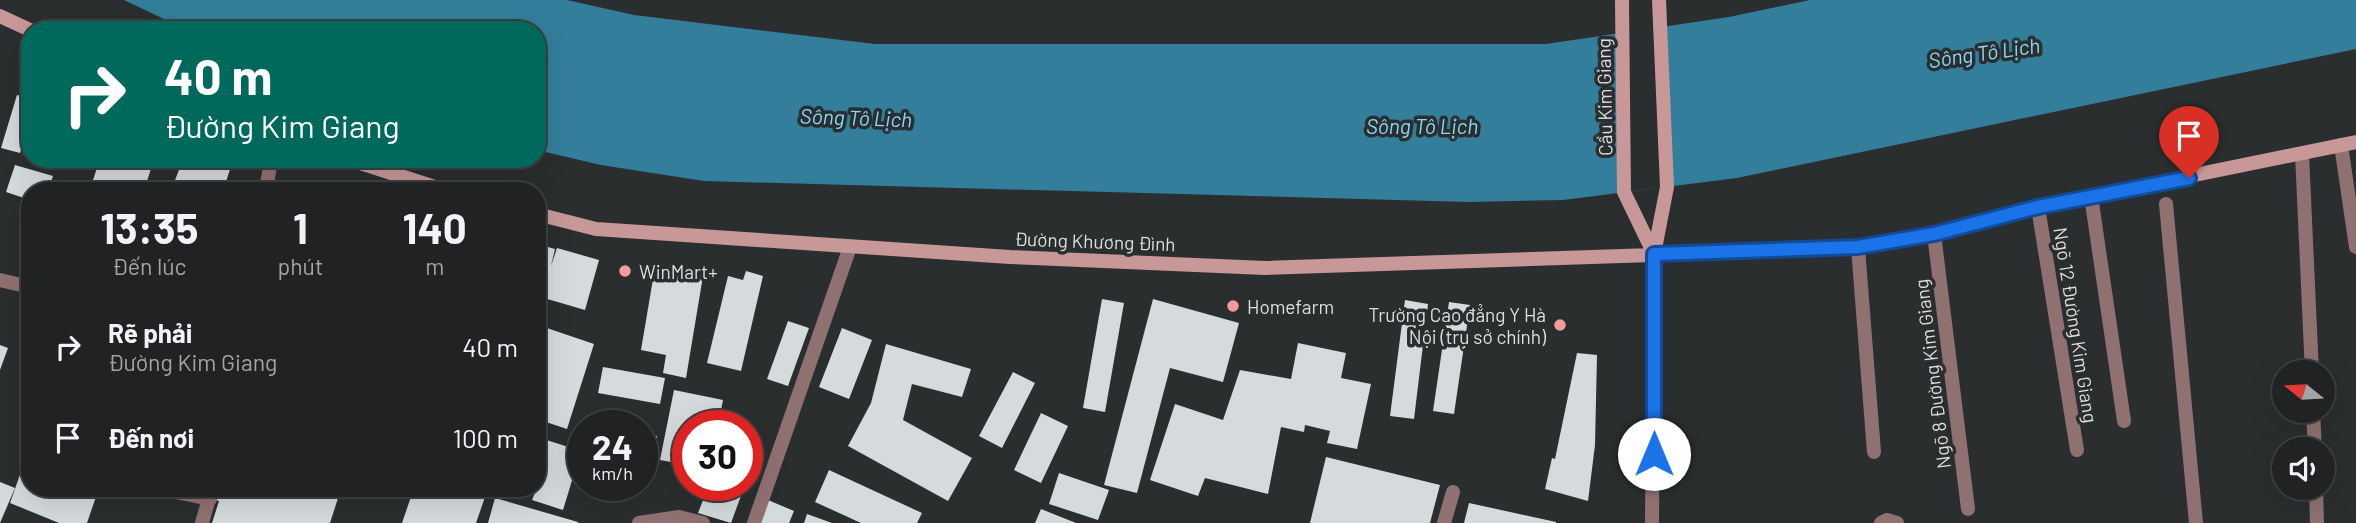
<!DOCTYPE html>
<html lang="vi">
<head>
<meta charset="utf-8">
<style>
  body { margin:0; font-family:Barlow,sans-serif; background:#282a2b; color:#f1f3f6; height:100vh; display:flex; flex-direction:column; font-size:26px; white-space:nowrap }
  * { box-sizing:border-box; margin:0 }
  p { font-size:23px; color:#a2a4a6 }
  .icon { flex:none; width:38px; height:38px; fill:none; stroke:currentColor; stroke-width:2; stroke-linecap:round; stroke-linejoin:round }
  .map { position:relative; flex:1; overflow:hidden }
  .drawer { position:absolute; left:21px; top:182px; width:525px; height:315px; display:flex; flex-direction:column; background:#202223; border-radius:28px; box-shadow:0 7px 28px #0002,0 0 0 2px #3d3f41 }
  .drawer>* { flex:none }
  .hud { position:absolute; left:21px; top:21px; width:525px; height:147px; border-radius:28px; box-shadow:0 7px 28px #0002,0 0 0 2px #3d3f41; background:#00695c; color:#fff; overflow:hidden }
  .needle { width:46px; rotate:288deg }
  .controls { position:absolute; left:2272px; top:360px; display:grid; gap:14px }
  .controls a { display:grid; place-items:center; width:63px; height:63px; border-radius:50%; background:#202223; box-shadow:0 7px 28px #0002,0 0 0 2px #3d3f41; font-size:35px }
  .speed { position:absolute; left:567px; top:410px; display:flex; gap:14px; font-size:35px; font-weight:700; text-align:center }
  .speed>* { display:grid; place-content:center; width:91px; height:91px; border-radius:50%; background:#202223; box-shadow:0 7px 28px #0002,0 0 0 2px #3d3f41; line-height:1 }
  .speed small { font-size:18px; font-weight:400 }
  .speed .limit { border:10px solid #d22; background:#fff; color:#111 }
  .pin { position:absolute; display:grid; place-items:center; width:60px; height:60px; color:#fff; margin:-72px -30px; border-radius:50% 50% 50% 0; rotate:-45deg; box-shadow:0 0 7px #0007 }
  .pin .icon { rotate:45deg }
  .me { position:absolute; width:77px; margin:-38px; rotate:0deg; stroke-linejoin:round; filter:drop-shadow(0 0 5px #0008) }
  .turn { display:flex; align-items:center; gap:24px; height:147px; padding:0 28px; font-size:32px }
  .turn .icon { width:91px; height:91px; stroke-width:2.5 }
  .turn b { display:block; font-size:49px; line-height:60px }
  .eta { display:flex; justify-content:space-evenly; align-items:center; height:119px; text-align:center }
  .eta b { font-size:42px; font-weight:700; line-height:49px }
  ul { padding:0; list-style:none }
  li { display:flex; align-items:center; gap:21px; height:91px; padding:0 28px }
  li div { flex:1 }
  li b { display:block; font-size:26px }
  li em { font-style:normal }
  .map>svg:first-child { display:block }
  .water { fill:#337e9b }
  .pier { fill:#2a2e2f }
  .building { fill:#d5dadd }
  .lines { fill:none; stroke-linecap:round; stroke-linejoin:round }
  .service { stroke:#907171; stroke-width:14 }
  .minor { stroke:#907171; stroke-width:14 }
  .secondary { stroke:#c89898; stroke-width:14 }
  .route-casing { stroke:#114b97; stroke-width:18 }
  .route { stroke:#1a73e8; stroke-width:12 }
  .poi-dot { fill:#f59b9d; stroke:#2a2e2f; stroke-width:2.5 }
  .labels { text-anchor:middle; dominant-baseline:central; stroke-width:7; stroke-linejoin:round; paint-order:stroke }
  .street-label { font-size:19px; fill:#dddfe0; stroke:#2a2e2f }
  .poi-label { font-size:19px; fill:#dddfe0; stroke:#2a2e2f; text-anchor:start }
  .water-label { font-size:21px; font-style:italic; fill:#87d8fa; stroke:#2a2e2f }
</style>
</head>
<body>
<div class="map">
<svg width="2356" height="523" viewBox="0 0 2356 523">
  <rect width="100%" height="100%" fill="#2a2e2f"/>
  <path class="water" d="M124,0H567L634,15L875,44H1546L1729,17L1810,0H2356V49L1737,178L1563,200L1468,202L704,181L601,165L537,150V30H187Z"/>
  <path class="pier" d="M1660,24L1667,187L1624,192L1622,29Z"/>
  <path class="building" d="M17,95L30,98V122L20,153L1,148Z
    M100,159H154L144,191H124L93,180Z
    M183,159L233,160L223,191H171Z
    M15,165L53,176L48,191H30V200L6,192Z
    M299,182L324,190V191H296Z
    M537,244L555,249L551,266L557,248L599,260L585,310L537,296Z
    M655,267L703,276L686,378L663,373L666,355L641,350Z
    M746,271L763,276L741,371L707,363L728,276L743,280Z
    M1102,299L1124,303L1105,412L1083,408Z
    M1153,299L1239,323L1223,382L1170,368L1137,493L1104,485Z
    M1405,300L1428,304L1414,419L1390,416Z
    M1449,302L1470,305L1454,414L1433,411Z
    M788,321L809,328L788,386L767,379Z
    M538,325L594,344L567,429L537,419Z
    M842,328L872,340L849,399L819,387Z
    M1298,343L1346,353L1341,378L1371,384L1357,449L1327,443L1330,431L1305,425L1304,432L1281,427L1268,494L1205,478L1198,496L1150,480L1175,404L1223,420L1240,370L1291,379Z
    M886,344L971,369L962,397L912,384L903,420L972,458L948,501L848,446L871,403Z
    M0,345L8,348L0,370Z
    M1577,353L1597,355L1595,445L1588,501L1545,489L1552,458L1555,459Z
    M603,367L665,378L660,404L598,393Z
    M1013,372L1035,383L1002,448L979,436Z
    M674,390L723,400L718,425H688V465L660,460Z
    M1041,413L1068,426L1041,483L1014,470Z
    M593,418L617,425H591Z
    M642,432L657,436L651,460L642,458Z
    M537,437L581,451L563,510L532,500L537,488Z
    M29,449L30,488H99L87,523H59L10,503Z
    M1326,457L1440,485L1430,523H1310Z
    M829,470L922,513L917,523H861L815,502Z
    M1059,473L1109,490L1098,520L1049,504Z
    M0,482L15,488L0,523Z
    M709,485H745L731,523L698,513Z
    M218,488H266L291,496L294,488H328L340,492L330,523H212L219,501L215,500Z
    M414,488H461L485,497L476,523H402Z
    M495,498L578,522V523H488Z
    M768,500L794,511L789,523H759Z
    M1469,503L1556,522V523H1464Z
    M1041,509L1076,523H1035Z
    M807,514L832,523H804Z"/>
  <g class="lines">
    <path class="service" d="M2341,145L2356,247
      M2302,154L2312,373
      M266,191L271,159
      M2091,196L2124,421
      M2166,204L2196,523
      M2038,207L2077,450
      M1934,234L1968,509
      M1858,248L1874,452
      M0,280L30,287
      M2313,411L2315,450
      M156,488L210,499
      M2316,488L2317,523
      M202,523L212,488
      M639,523L679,517L703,523
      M754,523L850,247
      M1444,523L1453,492
      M1881,523L1887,520L1897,523"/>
    <path class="minor" d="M1652,523L1654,254"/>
    <path class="secondary" d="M1622,0L1624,192L1654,254
      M0,16L30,30
      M348,159L447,191
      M537,214L596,229L1010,257L1265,268L1858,248L1934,234L2038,207L2356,142
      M1654,254L1667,187L1659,0"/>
  </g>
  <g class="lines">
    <g class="route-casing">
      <path id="route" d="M1654,454V254L1858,247L1934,234L2038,207L2189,178"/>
    </g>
    <use href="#route" class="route"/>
  </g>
  <g class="poi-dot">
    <circle cx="625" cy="271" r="7"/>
    <circle cx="1233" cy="306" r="7"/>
    <circle cx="1560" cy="325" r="7"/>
  </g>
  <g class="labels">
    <g class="street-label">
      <text transform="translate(1604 97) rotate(-91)">Cầu Kim Giang</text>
      <text transform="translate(1095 241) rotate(2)">Đường Khương Đình</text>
      <text transform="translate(2076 325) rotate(81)">Ngõ 12 Đường Kim Giang</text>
      <text transform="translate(1932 374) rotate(-97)">Ngõ 8 Đường Kim Giang</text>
    </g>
    <g class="poi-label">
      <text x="639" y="271">WinMart+</text>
      <text x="1247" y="306">Homefarm</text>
      <text x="1546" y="314" text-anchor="end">Trường Cao đẳng Y Hà<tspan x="1546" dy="22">Nội (trụ sở chính)</tspan></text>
    </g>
    <g class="water-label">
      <text transform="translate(1984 52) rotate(-8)">Sông Tô Lịch</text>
      <text transform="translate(856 117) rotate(2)">Sông Tô Lịch</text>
      <text x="1422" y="125">Sông Tô Lịch</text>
    </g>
  </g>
</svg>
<div class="controls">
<a><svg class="needle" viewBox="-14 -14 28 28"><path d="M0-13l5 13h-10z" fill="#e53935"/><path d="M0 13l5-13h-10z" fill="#a2a4a6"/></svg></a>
<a><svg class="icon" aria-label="sound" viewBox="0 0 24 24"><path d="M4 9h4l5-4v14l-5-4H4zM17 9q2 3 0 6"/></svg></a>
</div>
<div class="speed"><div>24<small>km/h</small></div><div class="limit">30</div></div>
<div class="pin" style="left:2189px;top:178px;background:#d93025"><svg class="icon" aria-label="arrive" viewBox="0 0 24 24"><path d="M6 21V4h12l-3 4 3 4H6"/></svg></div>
<svg class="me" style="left:1654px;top:454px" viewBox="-20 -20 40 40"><circle r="19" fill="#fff"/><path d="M0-13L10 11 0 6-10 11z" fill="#1a73e8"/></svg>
<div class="hud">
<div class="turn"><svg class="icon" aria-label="right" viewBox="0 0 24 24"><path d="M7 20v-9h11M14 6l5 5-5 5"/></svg><div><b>40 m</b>Đường Kim Giang</div></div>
</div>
<section class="drawer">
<div class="eta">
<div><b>13:35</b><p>Đến lúc</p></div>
<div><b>1</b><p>phút</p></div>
<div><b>140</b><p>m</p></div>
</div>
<ul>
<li><svg class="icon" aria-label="right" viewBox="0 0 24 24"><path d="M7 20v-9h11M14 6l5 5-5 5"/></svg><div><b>Rẽ phải</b><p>Đường Kim Giang</p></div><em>40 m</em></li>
<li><svg class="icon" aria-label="arrive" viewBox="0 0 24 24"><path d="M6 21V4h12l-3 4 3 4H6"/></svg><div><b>Đến nơi</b></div><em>100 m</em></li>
</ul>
</section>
</div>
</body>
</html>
